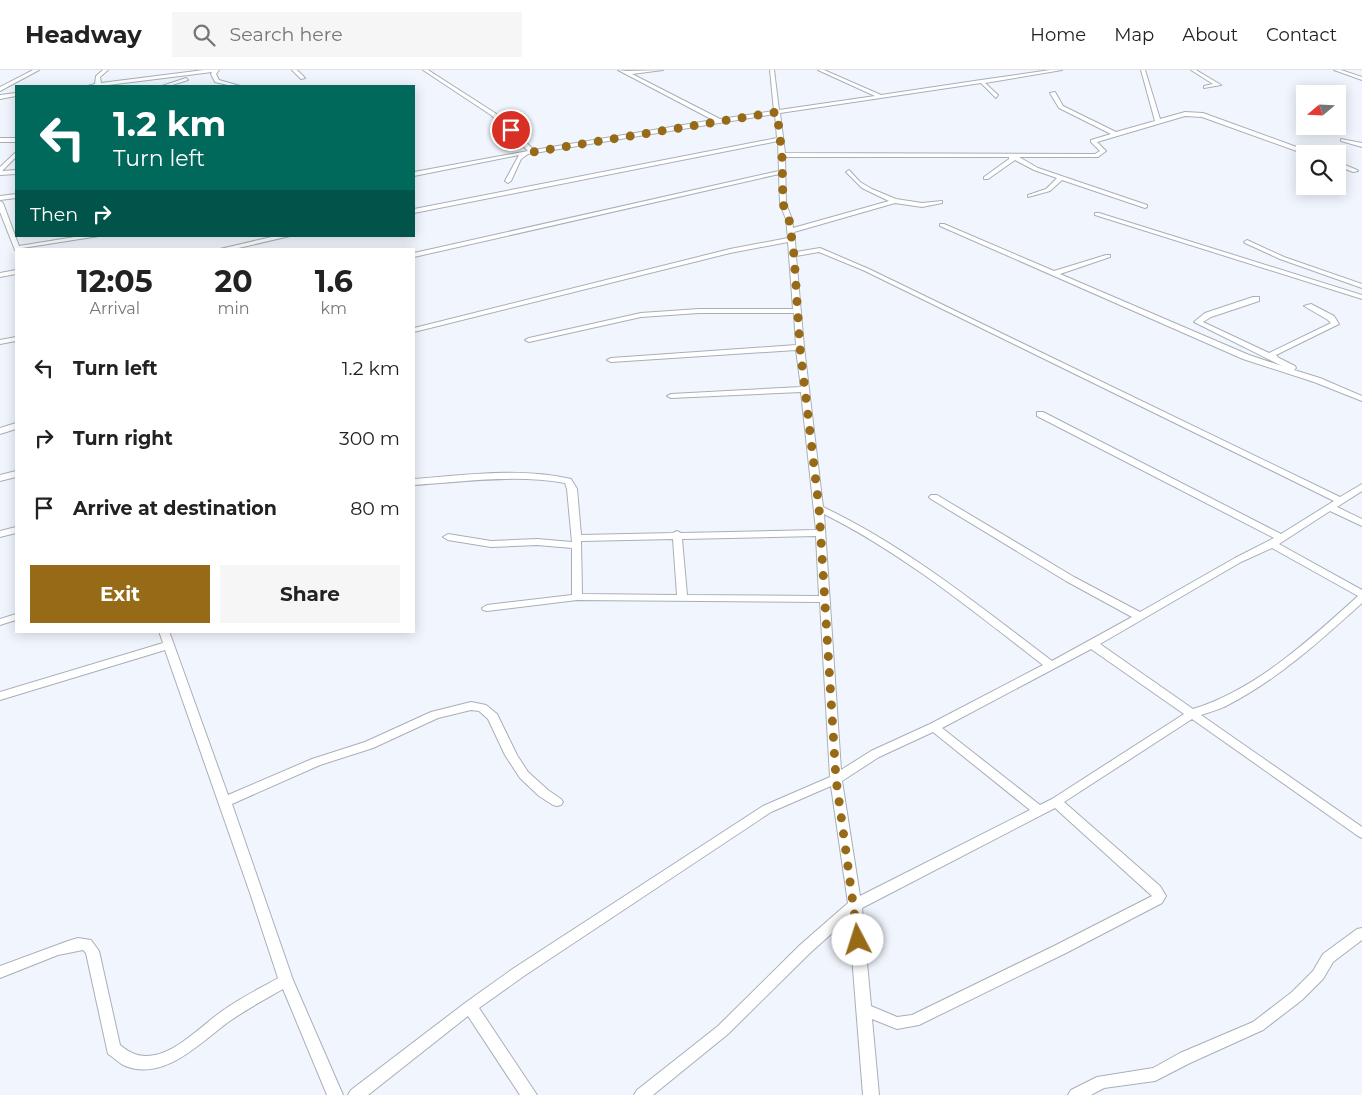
<!DOCTYPE html>
<html lang="en">
<head>
<meta charset="utf-8">
<style>
  body { margin:0; font-family:Montserrat,sans-serif; background:#f6f6f6; color:#222; height:100vh; display:flex; flex-direction:column; font-size:19px; white-space:nowrap }
  * { box-sizing:border-box; margin:0 }
  p { font-size:16px; color:#767676 }
  .icon { flex:none; width:28px; height:28px; fill:none; stroke:currentColor; stroke-width:2; stroke-linecap:round; stroke-linejoin:round }
  .map { position:relative; flex:1; overflow:hidden }
  .side { position:absolute; left:15px; top:178px; width:400px; height:385px; display:flex; flex-direction:column; background:#fff; border-radius:0px; box-shadow:0 2px 12px #0003 }
  .side>* { flex:none }
  .guide { position:absolute; left:15px; top:15px; width:400px; height:152px; border-radius:0px; box-shadow:0 2px 12px #0003; background:#00695c; color:#fff; overflow:hidden }
  .needle { width:32px; rotate:251deg }
  .buttons { position:absolute; left:1296px; top:15px; display:grid; gap:10px }
  .buttons a { display:grid; place-items:center; width:50px; height:50px; border-radius:0px; background:#fff; box-shadow:0 2px 12px #0003; font-size:25px }
  .pin { position:absolute; display:grid; place-items:center; width:42px; height:42px; color:#fff; margin:-21px; border:2px solid #fff; border-radius:50%; box-shadow:0 1px 5px #0007 }
  .me { position:absolute; width:55px; margin:-28px; rotate:355deg; stroke-linejoin:round; filter:drop-shadow(0 0 4px #0008) }
  .turn { display:flex; align-items:center; gap:18px; height:105px; padding:0 15px; font-size:22px }
  .turn .icon { width:65px; height:65px; stroke-width:2.5 }
  .turn b { display:block; font-size:35px; line-height:42px }
  .then { display:flex; align-items:center; height:48px; padding:0 15px; background:#0003; gap:10px; font-size:19px }
  .eta { display:flex; justify-content:space-evenly; align-items:center; height:85px; text-align:center }
  .eta b { font-size:30px; font-weight:700; line-height:35px }
  .action { display:flex; gap:10px; margin-top:auto; padding:10px 15px }
  .action a { flex:1; height:58px; border-radius:0px; background:#966a17; color:#fff; font-size:20px; font-weight:700; line-height:58px; text-align:center }
  .action a+a { background:#f6f6f6; color:#222 }
  ul { padding:0; list-style:none }
  li { display:flex; align-items:center; gap:15px; height:70px; padding:0 15px }
  li div { flex:1 }
  li b { display:block; font-size:19px }
  li em { font-style:normal }
  header { display:flex; align-items:center; gap:30px; box-sizing:border-box; height:70px; padding:0 25px; background:#fff; border-bottom:1px solid #e0e0e0 }
  header strong { font-size:24px }
  nav { display:flex; gap:28px; margin-inline-start:auto; font-size:18px }
  .search { width:350px; height:45px; background:#f6f6f6; display:flex; align-items:center; gap:12px; box-sizing:border-box; padding:0 18px; border-radius:0px; color:#767676; font-size:19px }
  .map>svg:first-child { display:block }
  .lines { fill:none; stroke-linecap:round; stroke-linejoin:round }
  .street-casing { stroke:#a8afb8; stroke-width:2 }
  .street { fill:#fff; fill-rule:evenodd }
  .route { stroke:#966a17; stroke-width:9; stroke-dasharray:0 16.2 }
</style>
</head>
<body>
<header>
<strong>Headway</strong>
<div class="search"><svg class="icon" aria-label="search" viewBox="0 0 24 24"><circle cx="10" cy="10" r="6"/><path d="M15 15l6 6"/></svg>Search here</div>
<nav><a>Home</a><a>Map</a><a>About</a><a>Contact</a></nav>
</header>
<div class="map">
<svg width="1362" height="1025" viewBox="0 0 1362 1025">
  <rect width="100%" height="100%" fill="#f1f6fe"/>
  <g class="lines">
    <g class="street-casing">
      <path id="street" d="M33,0H39L0,21V17Z
        M103,0H108L100,7L101,13L204,0H219L216,4L219,10L240,16H232L215,12L211,4L212,2L100,16H88L95,14L96,6Z
        M292,0H297L305,8L301,9Z
        M423,0H428L495,43L534,80L713,50L618,0L627,1L663,0L632,4L720,49L774,41L770,0H774L779,40L875,26L818,0H824L881,25L981,10L1050,0H1062L985,13L998,25L996,28L981,13L780,43L785,83L1095,84L1100,81L1091,72V70L1111,64L1059,38L1050,23L1055,22L1063,36L1116,62L1155,51L1141,0H1145L1160,49L1185,42L1203,43L1313,83L1305,84L1202,47L1185,46L1097,72L1106,81L1098,87H1019L1038,98L1147,135V137L1145,138L1062,110L1050,121L1028,127V125L1046,119L1057,108L1034,100L1015,90L988,109H984V107L1009,89V87H785L786,134L792,149L793,158L889,131L862,118L846,102L849,100L860,112L872,119L896,129L922,133L942,131V133L922,137L895,133L794,162L796,182L820,178L869,199L1340,427L1362,414V421L1337,437L1362,449V456L1330,441L1279,474L1362,520V533C1320,571 1277,610 1226,636C1218,640 1209,642 1201,645L1362,757V768L1358,766L1192,649L1064,732L1160,816L1166,826L1162,833L1066,883L919,955L897,959L872,949L879,1025H863L849,848L810,883L728,964L653,1025H634L637,1020L718,956L800,875L848,833L831,716L771,742L524,906L479,938L537,1025H520L468,946L368,1025H348L351,1020L465,933L514,898L763,736L830,707L820,532L577,530L487,541L483,540L482,538L487,535L572,525V478L537,475L491,477L448,470L443,467L448,464L491,471L537,469L572,472L567,419L565,413C514,404 464,412 414,415V409C465,405 520,397 571,409L577,419L581,465L673,463L677,461L681,463L816,460L801,322L671,328L667,326L671,324L801,317L796,280L611,292L607,290L611,288L796,275L794,243H699L641,247L529,272L525,270L529,268L641,243L699,239H793L788,172L730,183L414,262V258L730,179L788,168L786,149L780,134L779,104L414,187V183L779,101L778,71L414,143V139L777,68L775,44L528,84L521,89L511,111L508,113L505,111L519,85L414,106V102L528,81L491,45ZM819,182L865,201L1334,431L1281,464L1043,342H1037V346L1274,468L1235,488L1140,542L1074,507L937,425H931L929,427L931,429L1066,511L1132,547L1052,591C978,535 907,477 823,437L804,277L796,186ZM824,444C904,484 973,541 1043,595L930,654L871,681L841,700ZM816,466L819,526L687,525L682,469ZM673,469L677,525L582,524L581,471ZM1272,478L1358,526C1309,570 1257,619 1193,639L1100,574L1241,492ZM1091,579L1184,644L1052,729L1040,735L942,658ZM933,662L1030,740L860,826L842,711L879,687ZM1055,738L1152,826L1056,875L912,945L897,947L871,936L862,838Z
        M1191,0H1196L1221,15L1204,18V16L1213,14Z
        M1334,0H1341L1362,7V10Z
        M186,8L188,10L169,16H162Z
        M16,23V26L0,29V25Z
        M0,68H16V72H0Z
        M1341,69L1362,73V77L1341,71Z
        M16,82V87L2,101L16,100V104L0,105V97Z
        M1338,92L1357,100L1358,101L1353,102L1338,96Z
        M16,124V128L0,130V126Z
        M0,131L3,133L19,176L81,166H99L16,179V181L15,180L0,142Z
        M1095,143H1099L1362,225V229L1095,145Z
        M940,154H944L1054,201L1106,185H1110V187L1060,204L1249,285L1282,296L1194,252L1205,243L1253,227H1259V231L1211,247L1203,252L1269,283L1331,253L1328,250L1304,236L1311,234L1334,246L1339,254L1276,285L1279,288L1295,296L1296,298L1294,300L1320,308L1362,326V331L1314,312L1243,289L940,156Z
        M276,166H290L234,179H220Z
        M1247,170L1284,187L1362,214V218L1280,189L1245,173L1244,172Z
        M16,200V204L0,207V203Z
        M16,267V271L0,274V270Z
        M16,353V359L0,364V358Z
        M16,401V407L0,411V405Z
        M16,457V463L0,467V461Z
        M16,544V550L0,555V549Z
        M159,561H169L228,725L312,689L365,672L431,642L471,632L486,635L497,644L517,685L528,702L548,720L561,729L563,732L561,735L557,736L553,735L539,726L520,708L505,685L488,649L479,641L471,640L438,648L373,678L320,695L232,734L293,910L343,1025H327L283,919C264,930 245,940 227,953C199,974 162,1013 123,995C118,992 113,987 108,984L86,883L83,880L58,885L0,908V896L68,871L78,868L91,870L99,881L120,975C131,984 140,988 155,985C180,980 204,953 225,939C242,927 261,918 278,908L250,823L165,580L0,630V622L163,573Z
        M1362,858V870L1333,892L1323,909L1302,930L1263,960L1190,993L1155,1011L1104,1018L1091,1025H1068L1071,1020L1097,1007L1153,998L1180,983L1253,952L1292,922L1313,901L1323,884L1357,859Z"/>
    </g>
    <use href="#street" class="street"/>
  </g>
  <g class="lines">
    <path class="route" d="M511,60L533,82L777,42L782,85L783,134L789,149L794,185L800,278L819,438L836,709L858,870"/>
  </g>
</svg>
<div class="buttons">
<a><svg class="needle" viewBox="-14 -14 28 28"><path d="M0-13l5 13h-10z" fill="#e53935"/><path d="M0 13l5-13h-10z" fill="#767676"/></svg></a>
<a><svg class="icon" aria-label="search" viewBox="0 0 24 24"><circle cx="10" cy="10" r="6"/><path d="M15 15l6 6"/></svg></a>
</div>
<div class="pin" style="left:511px;top:60px;background:#d93025"><svg class="icon" aria-label="arrive" viewBox="0 0 24 24"><path d="M6 21V4h12l-3 4 3 4H6"/></svg></div>
<svg class="me" style="left:858px;top:870px" viewBox="-20 -20 40 40"><circle r="19" fill="#fff"/><path d="M0-13L10 11 0 6-10 11z" fill="#966a17"/></svg>
<div class="guide">
<div class="turn"><svg class="icon" aria-label="left" viewBox="0 0 24 24"><path d="M17 20v-9H6M10 6l-5 5 5 5"/></svg><div><b>1.2 km</b>Turn left</div></div>
<div class="then">Then<svg class="icon" aria-label="right" viewBox="0 0 24 24"><path d="M7 20v-9h11M14 6l5 5-5 5"/></svg></div>
</div>
<section class="side">
<div class="eta">
<div><b>12:05</b><p>Arrival</p></div>
<div><b>20</b><p>min</p></div>
<div><b>1.6</b><p>km</p></div>
</div>
<ul>
<li><svg class="icon" aria-label="left" viewBox="0 0 24 24"><path d="M17 20v-9H6M10 6l-5 5 5 5"/></svg><div><b>Turn left</b></div><em>1.2 km</em></li>
<li><svg class="icon" aria-label="right" viewBox="0 0 24 24"><path d="M7 20v-9h11M14 6l5 5-5 5"/></svg><div><b>Turn right</b></div><em>300 m</em></li>
<li><svg class="icon" aria-label="arrive" viewBox="0 0 24 24"><path d="M6 21V4h12l-3 4 3 4H6"/></svg><div><b>Arrive at destination</b></div><em>80 m</em></li>
</ul>
<div class="action"><a>Exit</a><a>Share</a></div>
</section>
</div>
</body>
</html>
